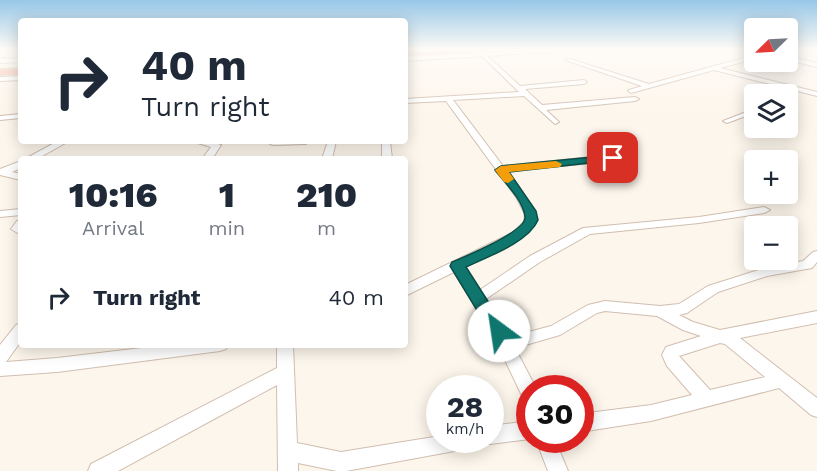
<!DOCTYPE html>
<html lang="en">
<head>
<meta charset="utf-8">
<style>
  body { margin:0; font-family:"Work Sans",sans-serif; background:#f6f6f7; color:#1f2937; height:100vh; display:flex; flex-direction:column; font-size:22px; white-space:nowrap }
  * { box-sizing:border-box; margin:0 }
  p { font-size:20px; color:#747a83 }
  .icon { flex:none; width:33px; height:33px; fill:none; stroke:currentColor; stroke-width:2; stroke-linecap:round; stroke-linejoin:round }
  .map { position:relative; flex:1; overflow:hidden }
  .sheet { position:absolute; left:18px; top:156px; width:390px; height:192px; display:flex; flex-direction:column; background:#fff; border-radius:6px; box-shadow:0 3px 15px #0003 }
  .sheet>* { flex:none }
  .guide { position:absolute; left:18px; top:18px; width:390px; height:126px; border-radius:6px; box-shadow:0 3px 15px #0003; background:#fff; color:#1f2937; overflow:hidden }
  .needle { width:39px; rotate:246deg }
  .controls { position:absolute; left:744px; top:18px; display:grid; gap:12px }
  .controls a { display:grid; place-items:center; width:54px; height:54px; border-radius:6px; background:#fff; box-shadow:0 3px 15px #0003; font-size:30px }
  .speed { position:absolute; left:426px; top:375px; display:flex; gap:12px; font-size:30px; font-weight:700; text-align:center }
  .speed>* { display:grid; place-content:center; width:78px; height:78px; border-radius:50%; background:#fff; box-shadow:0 3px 15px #0003; line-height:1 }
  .speed small { font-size:15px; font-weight:400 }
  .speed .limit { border:9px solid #d22; background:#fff; color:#111 }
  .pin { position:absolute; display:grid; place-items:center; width:51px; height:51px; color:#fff; margin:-26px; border-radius:12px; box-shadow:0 3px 9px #0006 }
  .me { position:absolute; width:66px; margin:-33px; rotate:329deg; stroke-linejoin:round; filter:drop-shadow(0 0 4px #0008) }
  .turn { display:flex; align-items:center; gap:21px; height:126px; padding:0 24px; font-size:27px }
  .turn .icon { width:78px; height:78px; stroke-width:2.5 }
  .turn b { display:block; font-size:42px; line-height:51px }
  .eta { display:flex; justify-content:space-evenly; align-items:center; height:102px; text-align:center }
  .eta b { font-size:36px; font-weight:800; line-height:42px }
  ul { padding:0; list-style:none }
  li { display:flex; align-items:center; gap:18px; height:78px; padding:0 24px }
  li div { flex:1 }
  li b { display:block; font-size:22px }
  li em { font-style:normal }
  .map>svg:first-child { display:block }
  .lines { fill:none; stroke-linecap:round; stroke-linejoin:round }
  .service-casing { stroke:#d1beb0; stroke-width:4.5 }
  .minor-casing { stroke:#d1beb0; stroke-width:2 }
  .tertiary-casing { stroke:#d1beb0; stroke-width:2 }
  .motorway-casing { stroke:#dad1cd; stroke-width:2 }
  .service { stroke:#fff; stroke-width:3 }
  .minor { fill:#fff; fill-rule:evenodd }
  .tertiary { fill:#fff; fill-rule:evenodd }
  .motorway { fill:#f7b7a3; fill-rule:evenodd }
  .route { fill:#0f766e; stroke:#0a4d48; stroke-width:1.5 }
  .slow { fill:#f59e0b }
</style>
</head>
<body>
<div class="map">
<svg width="817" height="471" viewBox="0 0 817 471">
  <rect width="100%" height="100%" fill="#fdf6ec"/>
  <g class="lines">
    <g class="service-casing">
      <path id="service" d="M0,57L15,49"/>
    </g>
    <g class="minor-casing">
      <path id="minor" d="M501,49H509L498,55L493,54Z
        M639,49H661L659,51Z
        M484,53L520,86L584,80L587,82L584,84L525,89L542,105L635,97L639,99L635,101L546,110L559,122L555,124L524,96L453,100L503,166L613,155L618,158L613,161L508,171L534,209L536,222C523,243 486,256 464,267L480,290L530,256L583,228L699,217L764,207L770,210L764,213L699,223L590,234L540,262L486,299L510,337L551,326L588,305L605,301L660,306L679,304L708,286L765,268L803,261L813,252L817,251V262L812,268L767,276L718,292L687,313L679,315L693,322L720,330L817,311V323L740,338L817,398V417L811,415L779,388L651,421L580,432V414L651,405L692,395L667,366L662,355L666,347L701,336L683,330L657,316L605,311L597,313L560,335L515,348L536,388H530V403L524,400L492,333L454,272L405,296V285L512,233L524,222L525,214L516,197L446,101L405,103V99L519,92L482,56ZM720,343L725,344L765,377L710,390L679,356Z
        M754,55V59L720,68L817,92V96L714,70L631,93L628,91L629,90L642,86L565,60L570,59L649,84Z
        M788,56L817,63V67L788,60Z
        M21,58V62L0,63V59Z
        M754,109V113L727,123L723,121Z
        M21,114V118L0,120V116Z
        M58,141H69L37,159H25Z
        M191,141H209L221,145L212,159H202L211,147Z
        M269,141H310L306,144L273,145L270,144Z
        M328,141H336L332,159H322Z
        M382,141H390L392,159H382Z
        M21,161V168L12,172L21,174V180L0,175V169Z
        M21,209V215L0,217V211Z
        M21,220V235L11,229L17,221Z
        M21,323V341L6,362L57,358L167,345H228L226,349L220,351L57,372L0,376V345L16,325Z
        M277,345H293L297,443L341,452L440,436V440H478L476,447L346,471H337L298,463V471H278L277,385L118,471H88L91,464L277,368Z
        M530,421V439L490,444L482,440H490V426Z
        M536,440H555L568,471H548Z"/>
    </g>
    <g class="tertiary-casing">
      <path id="tertiary" d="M546,49H597L405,61V57Z
        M21,76V80L0,81V77Z"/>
    </g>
    <g class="motorway-casing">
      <path id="motorway" d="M484,49L480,52L405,56V50Z
        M21,68V74L0,75V69Z"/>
    </g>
    <use href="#service" class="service"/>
    <use href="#minor" class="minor"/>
    <use href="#tertiary" class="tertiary"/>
    <use href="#motorway" class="motorway"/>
  </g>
  <linearGradient id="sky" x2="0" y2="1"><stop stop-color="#97c7e8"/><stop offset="0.43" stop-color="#fefbf6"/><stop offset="1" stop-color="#fefbf6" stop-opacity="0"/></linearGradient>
  <rect width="817" height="115" fill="url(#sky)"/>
  <path class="route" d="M613,155L616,156V160L509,172L536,211L538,220C529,242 487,257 466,267L507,331L505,335L499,337L492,335L450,266L452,262C466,256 526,232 525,217C523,200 505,183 495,170L501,166Z"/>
  <path class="slow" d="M556,161L562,164L560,167L509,172L514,179L508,183L504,182L495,170L501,166Z"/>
</svg>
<div class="controls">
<a><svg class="needle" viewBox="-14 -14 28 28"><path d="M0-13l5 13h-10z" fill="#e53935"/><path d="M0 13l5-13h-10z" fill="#747a83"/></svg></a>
<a><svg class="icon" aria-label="layers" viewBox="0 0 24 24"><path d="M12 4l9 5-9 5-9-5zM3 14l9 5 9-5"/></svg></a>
<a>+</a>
<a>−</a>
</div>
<div class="speed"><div>28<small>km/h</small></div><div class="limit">30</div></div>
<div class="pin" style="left:613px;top:158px;background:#d93025"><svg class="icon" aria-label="arrive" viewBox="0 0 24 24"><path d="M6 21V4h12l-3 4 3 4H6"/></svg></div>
<svg class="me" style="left:499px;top:331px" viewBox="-20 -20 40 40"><circle r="19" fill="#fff"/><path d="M0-13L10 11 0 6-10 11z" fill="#0f766e"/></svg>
<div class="guide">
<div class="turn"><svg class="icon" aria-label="right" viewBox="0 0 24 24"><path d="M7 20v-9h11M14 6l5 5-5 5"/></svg><div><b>40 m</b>Turn right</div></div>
</div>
<section class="sheet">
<div class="eta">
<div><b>10:16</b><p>Arrival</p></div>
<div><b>1</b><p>min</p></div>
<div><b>210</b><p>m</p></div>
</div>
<ul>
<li><svg class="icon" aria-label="right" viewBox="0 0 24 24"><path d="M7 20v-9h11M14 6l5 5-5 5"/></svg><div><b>Turn right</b></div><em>40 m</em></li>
</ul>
</section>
</div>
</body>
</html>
